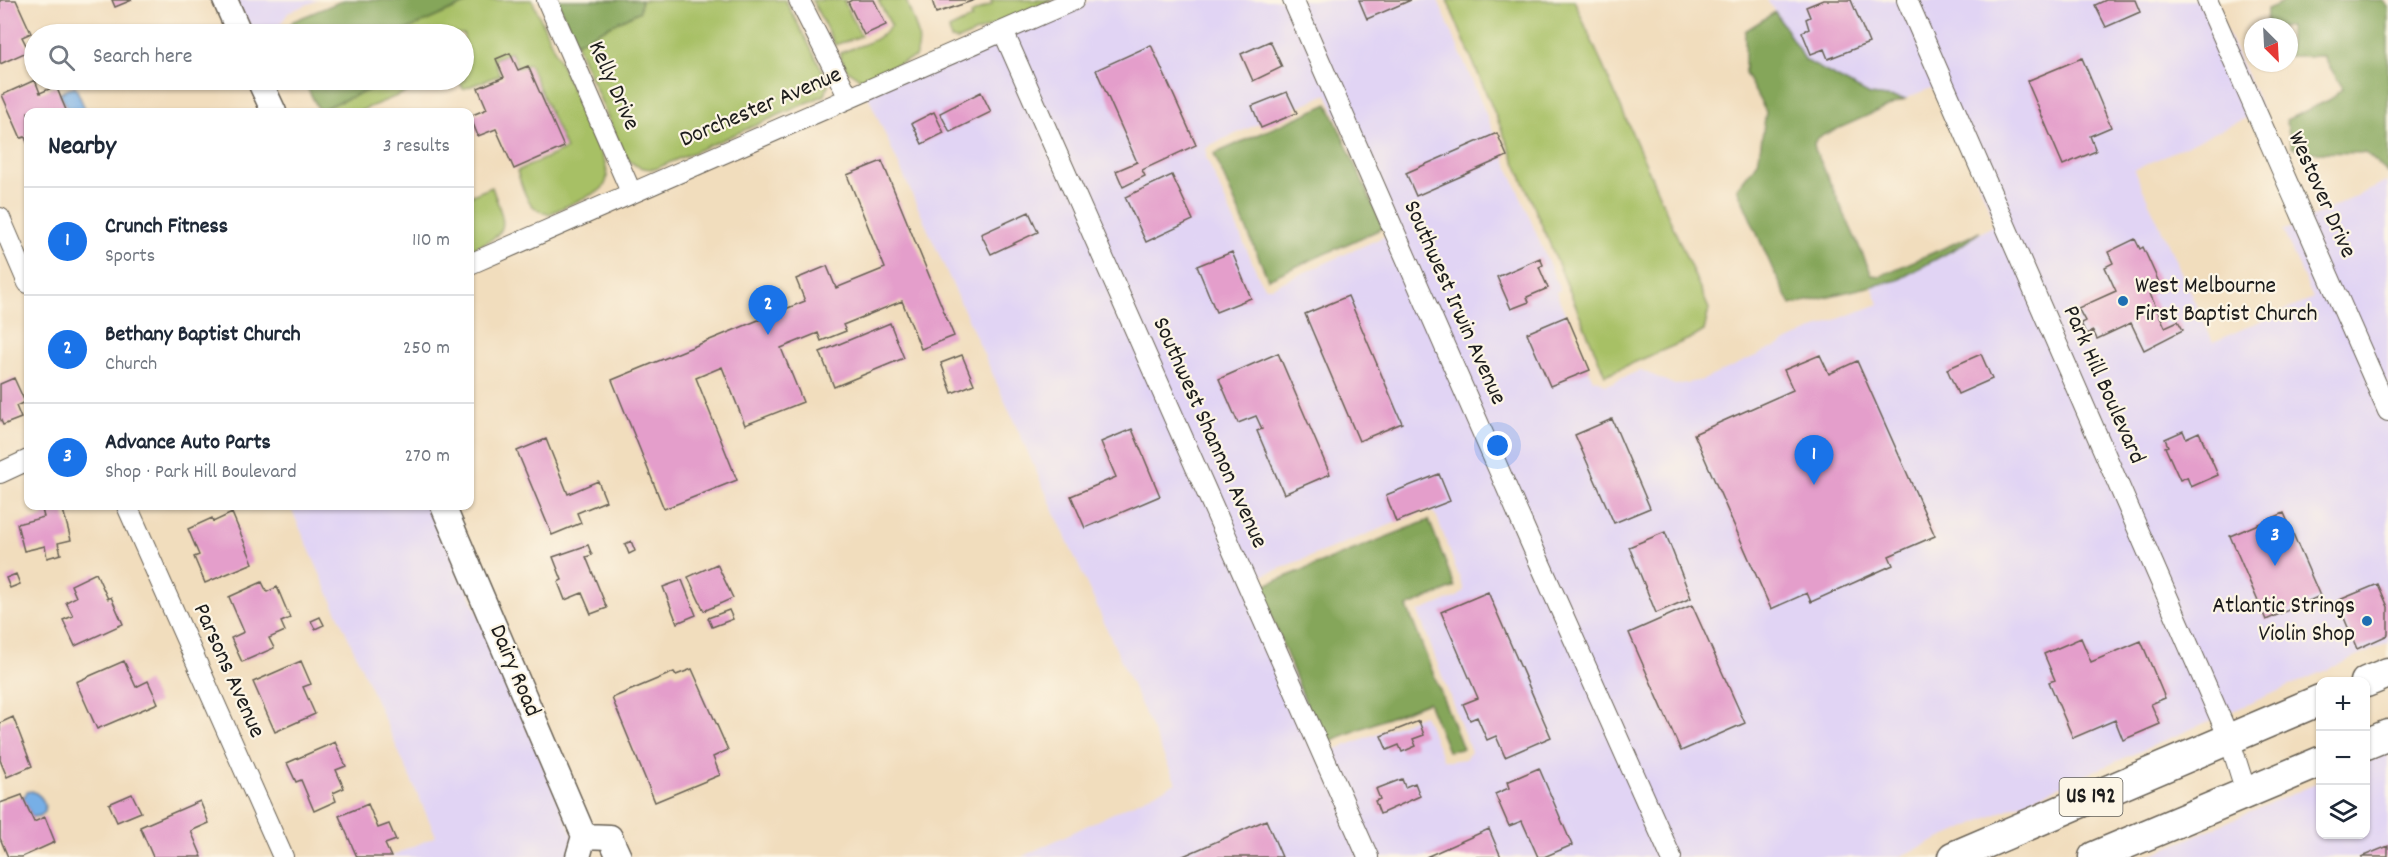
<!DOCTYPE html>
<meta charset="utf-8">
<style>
:root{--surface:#fff;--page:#f6f6f7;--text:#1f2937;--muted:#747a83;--line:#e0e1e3;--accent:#1a73e8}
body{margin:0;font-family:Dekko,sans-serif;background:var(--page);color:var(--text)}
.controls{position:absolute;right:18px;bottom:18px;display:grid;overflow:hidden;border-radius:12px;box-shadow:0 2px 4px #0004}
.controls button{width:54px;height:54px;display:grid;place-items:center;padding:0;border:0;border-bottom:2px solid var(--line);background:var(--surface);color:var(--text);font:30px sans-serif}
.compass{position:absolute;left:2244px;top:18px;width:54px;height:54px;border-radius:50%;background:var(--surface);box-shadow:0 2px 4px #0004;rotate:156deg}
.you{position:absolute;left:1498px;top:446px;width:21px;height:21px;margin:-15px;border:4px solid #fff;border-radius:50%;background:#1a73e8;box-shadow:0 0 0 9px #1a73e833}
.badge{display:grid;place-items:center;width:39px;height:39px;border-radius:50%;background:var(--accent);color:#fff;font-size:20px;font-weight:700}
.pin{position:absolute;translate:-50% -50px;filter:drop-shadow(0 2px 3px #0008)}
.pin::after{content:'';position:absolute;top:32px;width:21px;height:18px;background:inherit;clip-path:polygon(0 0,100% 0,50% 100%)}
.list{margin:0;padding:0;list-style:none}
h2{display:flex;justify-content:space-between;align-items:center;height:78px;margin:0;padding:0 24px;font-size:26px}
h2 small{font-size:20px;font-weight:400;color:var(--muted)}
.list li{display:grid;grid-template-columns:39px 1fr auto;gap:18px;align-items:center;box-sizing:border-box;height:108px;padding:0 24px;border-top:2px solid var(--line)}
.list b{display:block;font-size:22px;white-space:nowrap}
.list p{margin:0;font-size:20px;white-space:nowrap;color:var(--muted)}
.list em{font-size:20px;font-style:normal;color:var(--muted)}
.icon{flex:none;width:33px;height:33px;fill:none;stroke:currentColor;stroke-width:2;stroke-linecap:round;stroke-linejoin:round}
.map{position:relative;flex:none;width:2388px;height:857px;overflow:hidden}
.search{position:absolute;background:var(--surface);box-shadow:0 2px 4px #0004;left:24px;top:24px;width:450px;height:66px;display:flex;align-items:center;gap:15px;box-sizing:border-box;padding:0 21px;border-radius:33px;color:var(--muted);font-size:22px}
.panel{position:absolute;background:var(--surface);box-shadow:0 2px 4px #0004;left:24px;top:108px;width:450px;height:402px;border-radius:12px}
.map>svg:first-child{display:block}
</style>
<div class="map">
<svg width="2388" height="857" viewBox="0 0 2388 857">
<rect width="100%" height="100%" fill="#fcf5e5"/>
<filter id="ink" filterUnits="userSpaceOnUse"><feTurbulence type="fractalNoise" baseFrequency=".0167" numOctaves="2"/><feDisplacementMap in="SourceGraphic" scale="12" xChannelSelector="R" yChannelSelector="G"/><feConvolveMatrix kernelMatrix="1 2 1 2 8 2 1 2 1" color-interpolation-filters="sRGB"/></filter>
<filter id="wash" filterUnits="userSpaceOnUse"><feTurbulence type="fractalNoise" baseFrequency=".008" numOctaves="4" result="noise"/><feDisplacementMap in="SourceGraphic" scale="24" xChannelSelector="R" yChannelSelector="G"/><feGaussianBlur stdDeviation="1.35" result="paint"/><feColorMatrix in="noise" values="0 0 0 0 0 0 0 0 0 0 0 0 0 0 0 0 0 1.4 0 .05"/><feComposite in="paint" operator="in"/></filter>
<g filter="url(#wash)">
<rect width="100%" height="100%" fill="#f1ddbd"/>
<!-- built -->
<path fill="#e1d4f4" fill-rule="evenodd" d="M236,0H318L289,12L278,27L260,34H251Z
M1088,0H1438L1560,290L1556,292L1593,380L1597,379L1606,385L1641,370L1675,385L1703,380L1830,322L1879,304L1872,286L1898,280L1960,246L1992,226L1995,221L1939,91L1931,88L1905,99L1870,95L1806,61L1767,0H2212L2263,110L2134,170L2213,342L2313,298L2283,231L2386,182L2388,184V643L1898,857H1021L1176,783L867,94L1088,2ZM1327,94L1390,234L1272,287H1265L1261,282L1206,157V149L1210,145ZM1425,511L1433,512L1437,517L1464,590L1459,596L1418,612L1471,752L1465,759L1450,761L1443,759L1424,715L1326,753L1252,581L1256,578Z
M290,506H432L573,836L569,857H390L436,836Z
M2388,753V857H2146L2320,782V834H2366V763Z"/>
<!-- green -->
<path fill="#a7c065" stroke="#626e40" stroke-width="1.5" d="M474,0H532L605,163C608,174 609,184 599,191L549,214C527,211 523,189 517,171L566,149L529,64L518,68L511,52L494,59L500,75L463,89L459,80H464V34H397Z
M641,0H785L825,75L828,86L825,95L655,169C641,169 633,166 624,155L576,43L640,11Z
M812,0H846L844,1L861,36L835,45Z
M878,0H906C912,19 925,39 915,57L862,79C849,74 843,67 840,53C859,45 879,43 891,25Z
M991,0H1053L958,40L951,39L949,29L972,18L971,14L992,4Z
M1447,0H1574L1709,309L1704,331L1694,337L1605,375Z
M373,80H437L357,112H315L376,87Z
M492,187C506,228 513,231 470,250V196Z"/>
<!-- forest -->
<path fill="#85a65a" stroke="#50613b" stroke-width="1.5" d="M344,0H474L397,34H285L293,21Z
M557,0H641L640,11L576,43Z
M2288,0H2384L2388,8V173L2366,153L2309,152L2292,147L2286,120L2329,100L2343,88L2323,56H2289V27H2266L2267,9Z
M1775,12L1806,61L1870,95L1905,99L1819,137L1814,143L1815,149L1872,275L1880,276L1980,232L1960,246L1898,280L1791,305L1773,270L1737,188L1758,162L1766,112L1745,73V31Z
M303,80H373L376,87L319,110Z
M1328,104L1383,228L1268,279L1214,154Z
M1429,520L1455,587L1407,607L1463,749L1448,751L1428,702L1322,744L1260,587Z"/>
<!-- water -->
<path fill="#77afe6" stroke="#4a6681" stroke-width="1.5" d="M75,86L86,111L69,112L60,93Z
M32,791C41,795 46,802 45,812L40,816L32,817L23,798L27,792Z"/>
<g id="blocks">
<!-- building -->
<path fill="#e49ecb" d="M0,0H16L31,33L22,37L29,51L0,64Z
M112,0H132L115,7Z
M852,0H874L886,25L864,35L848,2Z
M932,0H975L936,13Z
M1359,0H1411L1367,19Z
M1823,0H1851L1869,43L1828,59L1824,49L1811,54L1802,32L1809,29L1806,19L1810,17L1806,7Z
M2106,0H2135L2140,12L2106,27L2095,5Z
M1270,41L1282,67L1253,81L1241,54Z
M1151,45L1196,145L1142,170L1145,176L1123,187L1116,171L1137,162L1096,70Z
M510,53L518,70L528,66L564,147L514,169L496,129L478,136L470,116L487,109L478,88L504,77L496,59Z
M2082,58L2111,127L2090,136L2096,151L2063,165L2027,81Z
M35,80L40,93L56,86L66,110L60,112H28V145L25,137L21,138L2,95Z
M981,92L991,112L950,132L940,113Z
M1287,92L1297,113L1261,128L1252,106Z
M934,112L944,133L922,144L912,123Z
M1497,133L1507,156L1416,196L1406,173Z
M882,161L954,336L921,349L902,301L843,325L846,331L821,341L818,333L781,348L803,402L745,425L722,367L696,378L737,480L664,509L612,380L805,301L796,279L827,266L836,288L885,268L847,175Z
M1172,175L1193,220L1146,242L1125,197Z
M1029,212L1038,232L991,254L981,234Z
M2135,239L2140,249L2143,247L2162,289L2150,294L2165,327L2178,321L2183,330L2144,350L2131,323L2097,339L2093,331L2086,334L2081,323L2085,321L2078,308L2116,291L2105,267L2113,263L2108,252Z
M1232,252L1251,298L1216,312L1197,266Z
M1540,258L1543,265L1539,267L1548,288L1527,297L1529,302L1511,309L1497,277Z
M1348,296L1402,423L1359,441L1305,314Z
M1567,316L1590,370L1550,386L1527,333Z
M890,323L904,358L834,387L820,352Z
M1278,353L1330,474L1284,494L1257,431L1262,429L1256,416L1238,423L1219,379Z
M1981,354L1992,379L1958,394L1947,369Z
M962,355L974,384L952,393L941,363Z
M1820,355L1829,374L1857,361L1935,536L1889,556L1893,565L1811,602L1807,593L1771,609L1694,434L1793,390L1784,370Z
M14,378L25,402L16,406L21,418L3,425L0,418V384Z
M1612,419L1650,508L1614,523L1575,435Z
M1132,429L1160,496L1085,528L1071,496L1116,477L1101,442Z
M2183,431L2186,438L2199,432L2218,475L2191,487L2187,477L2180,480L2165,447L2168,446L2165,439Z
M546,439L568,494L598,481L606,501L577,513L581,523L552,535L517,451Z
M1439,474L1450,501L1396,522L1386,495Z
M41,506H62L71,540L58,543L61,554L47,558L45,546L24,551L17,524L44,517Z
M232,513L253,563L205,583L194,557L199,555L188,529L212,518L213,522Z
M2284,513L2320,596L2266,620L2230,536Z
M1665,532L1691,598L1656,613L1629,547Z
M631,541L635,551L629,554L625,544Z
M588,545L592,555L586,557L607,608L591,614L582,593L565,600L558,582L562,580L553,557Z
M717,564L733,598L704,611L688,577Z
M96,573L108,599L111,597L123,624L75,646L63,620L73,616L66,602L76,597L71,585Z
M16,574L20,584L10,588L6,578Z
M682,580L696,615L677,623L663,587Z
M262,582L267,592L277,587L290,618L281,622L285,631L269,638L274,648L242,662L231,638L244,632L229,597Z
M2378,584L2388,607V635L2357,649L2337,601Z
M1488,592L1551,737L1505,757L1496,736L1487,740L1477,717L1470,720L1463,704L1478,698L1441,612Z
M1692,605L1745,723L1681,751L1629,633Z
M729,610L733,619L712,627L708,618Z
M320,617L324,625L315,629L311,621Z
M2081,638L2091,662L2141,641L2165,698L2151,704L2160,724L2123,740L2115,720L2073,738L2049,682L2055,680L2044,654Z
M124,661L136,687L148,681L158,703L97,729L76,682Z
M301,661L311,684L303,687L315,714L275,732L253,682Z
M692,669L728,750L713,757L720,775L655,802L612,698L674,672L676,675Z
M13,717L32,766L7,777L0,760V723Z
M1419,721L1424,735L1413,739L1416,746L1402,752L1399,745L1387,750L1381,736Z
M335,742L346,766L336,770L344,788L333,793L336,801L314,811L301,780L296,782L287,763Z
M1539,768L1572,845L1544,857H1538L1522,821L1509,826L1495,794L1509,788L1507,782Z
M1402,779L1405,787L1415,783L1420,796L1380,814L1375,801L1380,799L1376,789Z
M132,794L141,812L117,822L109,804Z
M22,795L34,822L45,817L55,842L22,857H8L0,838V803Z
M200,801L209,823L191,831L202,857H153L140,827Z
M368,804L378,828L389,824L396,840L385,844L391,857H357L339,816Z
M1266,820L1282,857H1181Z
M1489,829L1501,857H1426Z
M2388,846V857H2361Z"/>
</g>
</g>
<g filter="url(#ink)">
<use href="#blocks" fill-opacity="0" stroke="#676054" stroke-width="1.5"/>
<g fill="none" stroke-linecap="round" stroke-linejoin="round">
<defs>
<path id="minor" d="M547,0L631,192
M799,0L849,98
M1293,0L1530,541L1671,857
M1907,0L2229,738L2246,792
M2207,0L2388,411
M1003,31L1368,857
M0,218L28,283
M470,264L1074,0
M0,473L28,460
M127,506L283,857"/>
<path id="tertiary" d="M225,0L240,34
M259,80L274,112
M443,506L584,836L578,857
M584,836L610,837L619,857"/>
<path id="primary" d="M2366,682L2388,673
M2366,744L2388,735
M1953,857L2320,700
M2094,857L2320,762"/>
</defs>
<!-- minor casing -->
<use href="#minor" stroke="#676054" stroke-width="22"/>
<!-- tertiary casing -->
<use href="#tertiary" stroke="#676054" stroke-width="27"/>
<!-- primary casing -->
<use href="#primary" stroke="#676054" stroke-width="33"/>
<!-- minor -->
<use href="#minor" stroke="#fff" stroke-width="20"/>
<!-- tertiary -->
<use href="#tertiary" stroke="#fff" stroke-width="24"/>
<!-- primary -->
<use href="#primary" stroke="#fff" stroke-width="30"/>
</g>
</g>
<!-- markers -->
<g fill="#1f6fb2" stroke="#fcf5e5" stroke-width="2">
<circle cx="2123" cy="301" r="6"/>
<circle cx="2367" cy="621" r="6"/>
</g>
<g text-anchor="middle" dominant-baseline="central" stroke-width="4.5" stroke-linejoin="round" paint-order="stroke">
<!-- shield labels -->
<rect fill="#fcf5e5" stroke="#5f5d58" stroke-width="1.5" x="2059.5" y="778" width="63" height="38" rx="4.5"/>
<g font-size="22" font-weight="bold" fill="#1c1c1c">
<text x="2091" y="797">US 192</text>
</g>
<!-- street labels -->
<g font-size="24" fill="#1c1c1c" stroke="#fcf5e5">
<text transform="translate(613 86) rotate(66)">Kelly Drive</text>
<text transform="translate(761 108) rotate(-23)">Dorchester Avenue</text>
<text transform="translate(2321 195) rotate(66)">Westover Drive</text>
<text transform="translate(1454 303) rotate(66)">Southwest Irwin Avenue</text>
<text transform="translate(2103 385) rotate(66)">Park Hill Boulevard</text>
<text transform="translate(1209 433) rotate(66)">Southwest Shannon Avenue</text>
<text transform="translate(228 671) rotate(66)">Parsons Avenue</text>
<text transform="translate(514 671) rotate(67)">Dairy Road</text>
</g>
<!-- poi labels -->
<g font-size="24" fill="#1c1c1c" stroke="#fcf5e5" text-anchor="start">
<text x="2135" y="287">West Melbourne<tspan x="2135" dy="28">First Baptist Church</tspan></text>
<text x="2355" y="607" text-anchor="end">Atlantic Strings<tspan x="2355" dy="28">Violin Shop</tspan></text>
</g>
</g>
</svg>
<div class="controls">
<button>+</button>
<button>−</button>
<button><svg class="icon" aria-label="layers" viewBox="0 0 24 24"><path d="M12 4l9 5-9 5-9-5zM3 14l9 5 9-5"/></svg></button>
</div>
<svg class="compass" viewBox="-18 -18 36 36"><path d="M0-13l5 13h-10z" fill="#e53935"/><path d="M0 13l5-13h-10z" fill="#747a83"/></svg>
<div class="you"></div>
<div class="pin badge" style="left:1814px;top:485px">1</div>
<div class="pin badge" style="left:768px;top:335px">2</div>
<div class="pin badge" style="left:2275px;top:566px">3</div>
<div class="search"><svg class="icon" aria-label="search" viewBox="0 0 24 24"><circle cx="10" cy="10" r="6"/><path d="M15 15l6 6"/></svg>Search here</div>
<section class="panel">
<h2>Nearby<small>3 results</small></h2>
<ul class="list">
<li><span class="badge">1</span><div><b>Crunch Fitness</b><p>Sports</p></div><em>110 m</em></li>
<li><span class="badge">2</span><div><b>Bethany Baptist Church</b><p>Church</p></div><em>250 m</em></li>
<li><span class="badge">3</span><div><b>Advance Auto Parts</b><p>Shop · Park Hill Boulevard</p></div><em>270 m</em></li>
</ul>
</section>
</div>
